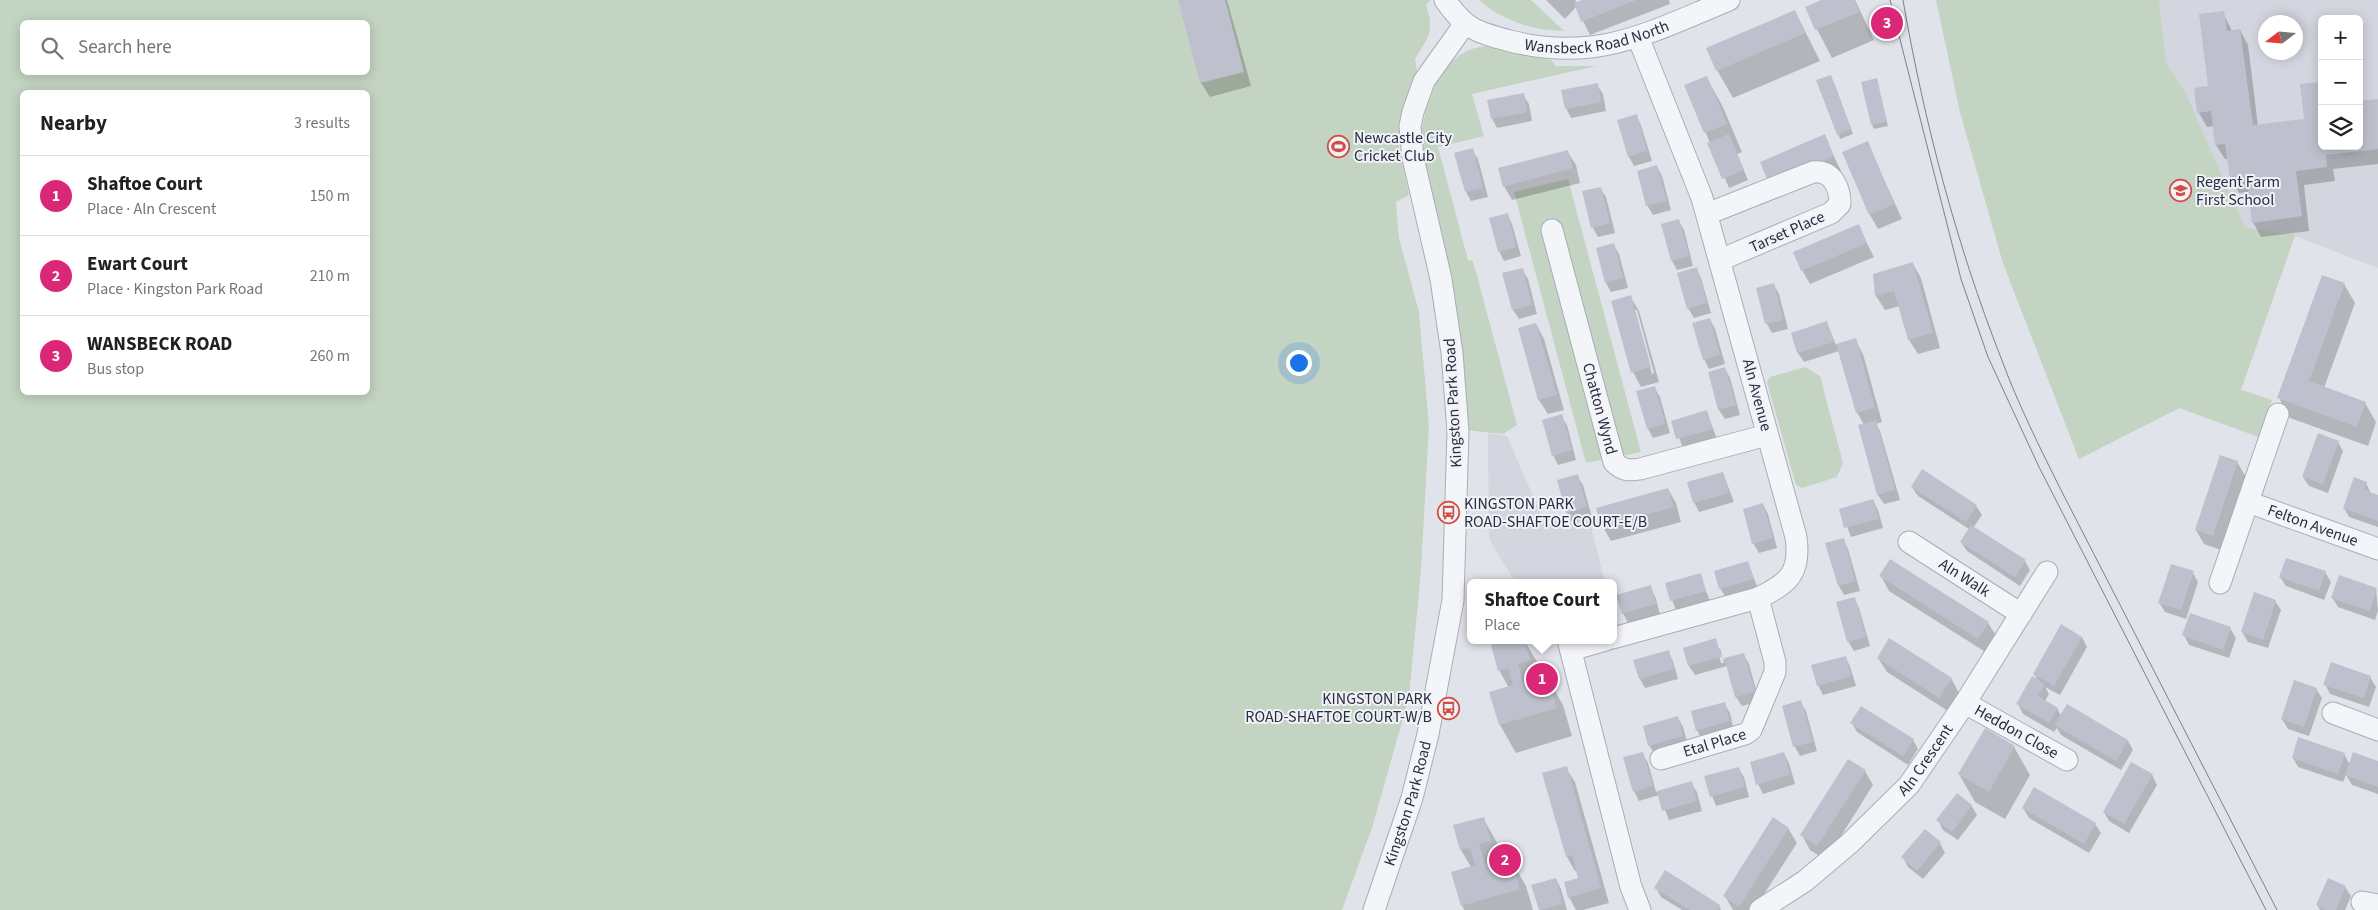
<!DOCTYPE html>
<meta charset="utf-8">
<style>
:root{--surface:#fff;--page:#f6f6f6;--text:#202124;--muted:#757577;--line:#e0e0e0;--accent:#db2777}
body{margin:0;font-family:"Source Sans 3",sans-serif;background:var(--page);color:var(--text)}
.controls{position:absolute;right:15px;top:15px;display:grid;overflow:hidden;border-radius:8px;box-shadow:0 2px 12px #0003}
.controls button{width:45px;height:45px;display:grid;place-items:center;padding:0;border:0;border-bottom:1px solid var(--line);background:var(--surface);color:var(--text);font:25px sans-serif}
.compass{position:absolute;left:2258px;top:15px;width:45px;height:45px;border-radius:50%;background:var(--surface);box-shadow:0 2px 12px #0003;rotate:254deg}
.you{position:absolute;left:1298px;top:362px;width:18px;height:18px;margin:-12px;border:4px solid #fff;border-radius:50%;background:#1a73e8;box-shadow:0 0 0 8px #1a73e833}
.badge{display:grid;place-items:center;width:32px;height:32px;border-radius:50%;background:var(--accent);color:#fff;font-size:16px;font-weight:700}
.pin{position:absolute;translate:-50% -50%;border:2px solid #fff;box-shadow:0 1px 5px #0006}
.popup{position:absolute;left:1467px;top:579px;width:150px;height:65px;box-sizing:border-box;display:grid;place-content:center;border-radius:8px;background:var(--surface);filter:drop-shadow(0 1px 4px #0005);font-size:16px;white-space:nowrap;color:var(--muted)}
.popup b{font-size:19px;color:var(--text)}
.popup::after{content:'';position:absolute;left:50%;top:100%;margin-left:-10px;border:10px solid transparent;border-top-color:var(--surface)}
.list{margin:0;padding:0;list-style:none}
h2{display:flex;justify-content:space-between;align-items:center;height:65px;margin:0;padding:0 20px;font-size:21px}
h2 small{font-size:16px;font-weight:400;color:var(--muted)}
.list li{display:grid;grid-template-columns:32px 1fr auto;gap:15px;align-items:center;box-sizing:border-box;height:80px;padding:0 20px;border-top:1px solid var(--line)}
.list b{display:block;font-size:19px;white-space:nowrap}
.list p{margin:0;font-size:16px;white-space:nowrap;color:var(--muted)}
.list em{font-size:16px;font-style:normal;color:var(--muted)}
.icon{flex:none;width:28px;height:28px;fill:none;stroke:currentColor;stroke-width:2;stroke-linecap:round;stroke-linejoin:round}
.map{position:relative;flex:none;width:2378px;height:910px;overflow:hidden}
.search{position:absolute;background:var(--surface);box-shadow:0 2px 12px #0003;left:20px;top:20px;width:350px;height:55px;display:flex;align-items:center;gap:12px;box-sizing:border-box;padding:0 18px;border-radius:8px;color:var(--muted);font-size:19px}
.panel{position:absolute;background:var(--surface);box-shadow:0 2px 12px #0003;left:20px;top:90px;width:350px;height:305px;border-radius:8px}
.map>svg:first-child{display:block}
</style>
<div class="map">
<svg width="2378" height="910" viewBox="0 0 2378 910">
<rect width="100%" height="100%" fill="#e1e3ea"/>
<!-- built -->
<path fill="#d3d5df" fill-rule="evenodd" d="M1936,0H2378V268L2295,236L2241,390L2272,400L2259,437L2179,408L2079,459L2003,263L1960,112ZM2322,19H2359V146H2322ZM2266,22H2296V52H2266Z
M1488,433L1507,436L1545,524L1588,514L1605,583H1522L1512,577L1489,539Z"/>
<!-- green -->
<path fill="#c3d4c2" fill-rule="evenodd" d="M0,0H1431L1426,5C1435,30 1428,38 1415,59L1417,71L1403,107L1399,128V147L1409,195L1396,202L1399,238L1419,312L1429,426L1421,570L1409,697L1372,828L1342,910H0ZM22,22H368V72H22ZM22,92H368V392H22Z
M1479,0H1531L1564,31C1534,31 1502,21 1479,0Z
M1936,0H2159L2166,63L2185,92L2245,228L2295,235L2241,390L2272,400L2259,437L2179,408L2079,459L2003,263L1960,112Z
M1485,46L1551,60L1556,66H1596L1472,94L1484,136L1438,147L1468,260L1473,261L1517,425L1503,434L1465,430L1421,135C1427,98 1442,51 1485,46Z
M1568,179L1641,452L1586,463L1514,192Z
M1805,367L1820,376L1843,463L1837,477L1802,488L1796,485L1767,382L1770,377Z"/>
<!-- shadow -->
<path fill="#0003" fill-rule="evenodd" d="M1227,0L1251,86L1210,97L1201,83L1180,1Z
M1546,0H1575L1577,3L1586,0H1669L1670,4L1590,35L1576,7L1565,19Z
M1825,0H1855L1874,40L1832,58L1806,8Z
M1795,11L1820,61L1733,98L1717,70Z
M2223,13L2232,31L2240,30L2248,45L2258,126L2305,120L2320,83L2322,146H2359L2378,100V164L2333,169L2335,181L2304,185L2309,231L2261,237L2253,222L2249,192L2239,193L2231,179L2228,159H2225L2216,145L2214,126L2207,127L2199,113L2209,87Z
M1706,77L1722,105L1742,152L1737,154L1748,180L1729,188L1686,86Z
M1833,80L1853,134L1840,139L1838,134Z
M1876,80L1888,126L1874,129L1872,125Z
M1597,85L1603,94L1606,111L1571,118L1566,108Z
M1523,95L1529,104L1532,121L1497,128L1492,118Z
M1636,115L1641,125L1652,161L1634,166L1629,157Z
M1824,136L1841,171L1778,198L1770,184Z
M1867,142L1902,219L1878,229L1870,215Z
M1472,150L1478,159L1488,197L1471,201L1466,192L1456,154Z
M1567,151L1576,165L1580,183L1512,200L1504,186Z
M1657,167L1662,176L1671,210L1653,215L1647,205Z
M1600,188L1606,197L1615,233L1598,237L1593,228L1583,192Z
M1507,214L1512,224L1521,256L1504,261L1499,251Z
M1678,220L1684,230L1693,266L1677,270L1672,261L1663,225Z
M1858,226L1874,257L1810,284L1802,270Z
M1614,245L1619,254L1628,288L1611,292L1606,283Z
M1913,264L1921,278L1940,348L1918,354L1909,340L1900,306L1885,310L1876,296L1874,275Z
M1522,269L1528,279L1537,314L1519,319L1513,310Z
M1696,269L1701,278L1711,313L1694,318L1688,308Z
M2344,284L2355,303L2324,388L2365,403L2376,422L2368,446L2290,418L2279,398Z
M1774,285L1779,294L1788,329L1772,333L1767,324L1758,289Z
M1630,296L1639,311L1659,382L1641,387L1633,372ZM1634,310H1637L1654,373L1652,374Z
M1710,319L1715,329L1725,364L1709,369L1704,359Z
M1827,323L1836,345L1855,340L1863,354L1882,422L1876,424L1880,431L1900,500L1884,504L1878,495L1864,425L1857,412L1839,351L1804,362L1798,353L1792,334Z
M1536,324L1544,339L1564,410L1548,414L1539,400L1520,329Z
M1725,369L1730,378L1740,415L1725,419L1719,410Z
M1654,387L1660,397L1670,433L1653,438L1648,429Z
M1707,412L1717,439L1683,448L1673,421Z
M1561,416L1567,425L1576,460L1558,465L1553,455Z
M2338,442L2343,451L2328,493L2309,486L2303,477Z
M2237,462L2246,477L2221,550L2204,544L2196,530Z
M1723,473L1734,502L1699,512L1694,502Z
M1577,476L1583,485L1592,517L1572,522L1567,513Z
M2366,483L2371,494L2378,496V527L2349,517L2344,508Z
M1912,487L1976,506L1982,515L1973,528L2025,561L2030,570L2020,586L1967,551L1961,542L1969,529L1918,496Z
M1668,489L1676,503L1681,522L1611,541L1603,527Z
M1873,500L1878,510L1883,528L1851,537L1840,509Z
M1763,505L1768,514L1777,548L1759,553L1753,543Z
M1843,539L1848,549L1860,591L1844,595L1839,586Z
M1748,562L1758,589L1726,598L1720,588Z
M2325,572L2331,582L2324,600L2286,586L2280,577Z
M2193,573L2198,582L2186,619L2165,612L2159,602Z
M1700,575L1710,601L1676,610L1666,584Z
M1881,576L1988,623L1997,637L1987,653L1889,591Z
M1650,587L1655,596L1660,614L1628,623L1623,613Z
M2376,589L2378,610L2375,620L2338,607L2332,597Z
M1854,599L1859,608L1870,646L1854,651L1848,641Z
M2275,601L2281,610L2268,648L2248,642L2242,632Z
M2230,628L2236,638L2229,658L2189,645L2184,635Z
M2082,637L2087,647L2060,695L2045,687L2049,694L2045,701L2057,708L2061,716L2067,705L2128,741L2133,750L2121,770L2061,735L2057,728L2054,732L2023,714L2018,704L2038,681L2034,674Z
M1513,640H1524L1539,665L1542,678L1547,677L1563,705L1572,736L1516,753L1500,725L1490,693L1509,688L1499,670Z
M1715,640L1723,660L1743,654L1749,664L1759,701L1742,706L1736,697L1727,666L1695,675L1689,666ZM1717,648H1720L1724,663H1721Z
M1668,652L1673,661L1678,679L1645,688L1640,679Z
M1845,657L1850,666L1856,686L1823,695L1818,685Z
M1878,658L1951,678L1959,693L1948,711L1887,672Z
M2370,677L2376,687L2369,707L2330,694L2325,684Z
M2316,689L2322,698L2309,736L2288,729L2282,719Z
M1800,702L1806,711L1817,751L1800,756L1795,747L1783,706Z
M1724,703L1730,713L1734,731L1702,740L1697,730Z
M1678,718L1683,727L1688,745L1655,755L1649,745Z
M1852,723L1913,740L1918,749L1908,765L1857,732Z
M1985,730L2014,747L2030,775L2005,819L1975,802L1959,774Z
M1642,753L1648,763L1656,792L1691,783L1697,792L1702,811L1669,820L1659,795L1639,801L1634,791Z
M1784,754L1789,763L1795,784L1763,794L1758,784Z
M2344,754L2350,765L2378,762V794L2352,785L2346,775L2343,782L2298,767L2293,758Z
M1566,768L1575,782L1609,903L1583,910H1576L1569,897L1580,879L1577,870L1575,871L1567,857Z
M1738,768L1744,777L1749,797L1716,806L1705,777Z
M1865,771L1873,785L1826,860L1810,850L1802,835Z
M2152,775L2157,785L2129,833L2109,821L2104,812Z
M1971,805L1977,815L1958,840L1943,830L1938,820Z
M2023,808L2095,824L2101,833L2089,853L2029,818Z
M1483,818L1499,846L1503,860L1510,858L1526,886L1533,910H1464L1462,905L1471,867L1461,850L1454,826Z
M1788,828L1797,843L1754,910H1733L1725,896Z
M1940,843L1945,853L1923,879L1908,867L1903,857Z
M1556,879L1561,889L1567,910H1540L1533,886Z
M2345,887L2351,896L2345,910H2320L2317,905Z
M1656,888L1719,906L1721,910H1682L1661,897Z"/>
<!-- building -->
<path fill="#bec1cd" d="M1178,0H1225L1244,72L1200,83Z
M1582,0H1636L1581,22L1574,3Z
M1821,0H1854L1859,12L1815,30L1805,7Z
M1795,10L1805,33L1716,71L1706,48Z
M2224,11L2227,31L2240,29L2253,125L2304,119L2300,84L2321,82L2322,146H2359V101L2378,99V149L2326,155L2327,167L2296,171L2302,216L2252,223L2246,177L2230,179L2225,144L2215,145L2211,111L2197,113L2194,88L2208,86L2199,14Z
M1831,75L1851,129L1837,135L1816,80Z
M1707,76L1727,124L1704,133L1684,85Z
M1877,78L1887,122L1871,125L1861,82Z
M1598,83L1601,102L1565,109L1561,90Z
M1524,93L1527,112L1491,119L1487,100Z
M1637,114L1647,151L1628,157L1617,120Z
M1729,134L1744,170L1722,179L1707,143Z
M1825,134L1834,156L1769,184L1760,162Z
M1868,141L1894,204L1869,215L1842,152Z
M1473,148L1483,188L1465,192L1454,153Z
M1568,150L1573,168L1503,187L1498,168Z
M1657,165L1667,201L1646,206L1637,171Z
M1601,187L1610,223L1591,228L1582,191Z
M1508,213L1516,247L1498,252L1489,218Z
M1679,219L1689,256L1671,261L1661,224Z
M1859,224L1867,243L1801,271L1793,252Z
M1614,243L1623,278L1605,283L1596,248Z
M1913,262L1933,333L1908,340L1894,291L1875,296L1873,274Z
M1697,267L1707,303L1687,309L1677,273Z
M1523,268L1532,305L1512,310L1502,273Z
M2322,275L2345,283L2309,381L2366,402L2357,427L2277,398Z
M1774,283L1783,320L1765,324L1756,288Z
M1631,295L1651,367L1631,373L1611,301Z
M1710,318L1720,355L1703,360L1692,323Z
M1827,321L1834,342L1797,353L1791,333Z
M1536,323L1557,395L1538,400L1518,328Z
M1856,338L1875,408L1856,413L1836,344Z
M1725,367L1736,405L1718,410L1708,372Z
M1655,386L1665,424L1647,429L1636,391Z
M1707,410L1713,429L1676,439L1671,421Z
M1562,414L1572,450L1552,456L1542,420Z
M1876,420L1895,490L1877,495L1858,425Z
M2318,433L2339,441L2323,484L2302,477Z
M2220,455L2238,461L2213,536L2195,530Z
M1922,469L1977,505L1966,522L1911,487Z
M1723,472L1729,493L1693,503L1687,482Z
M1578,474L1587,507L1566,513L1557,480Z
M2354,477L2367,482L2364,490L2378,495V521L2343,508Z
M1668,488L1674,507L1602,527L1596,508Z
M1873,499L1879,519L1844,528L1839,509Z
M1763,503L1773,538L1752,544L1743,509Z
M1971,525L2026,560L2015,577L1960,542Z
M1844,538L1855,581L1838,586L1825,543Z
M2286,558L2326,571L2319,591L2279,577Z
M1890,559L1989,622L1978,639L1879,576Z
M1748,561L1754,579L1719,589L1714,571Z
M2171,564L2194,571L2181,610L2158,603Z
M1701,573L1706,591L1670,601L1665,583Z
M2339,575L2377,588L2370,611L2331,598Z
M1651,585L1656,604L1622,614L1616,595Z
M2254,592L2276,600L2263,640L2241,632Z
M1855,597L1866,637L1847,642L1836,602Z
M2190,613L2231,627L2223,650L2182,635Z
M2061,624L2082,637L2054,686L2033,674Z
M1716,638L1721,657L1688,666L1683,648Z
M1889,638L1952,678L1939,698L1877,658Z
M1508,640H1524L1530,660L1518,664L1523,683L1547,676L1557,708L1499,725L1489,692L1513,685L1508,668L1498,671L1491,645Z
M1669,650L1674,669L1639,679L1633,660Z
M1744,653L1755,692L1735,697L1724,658Z
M1846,656L1851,676L1817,686L1811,665Z
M2331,662L2371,676L2364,698L2323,685Z
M2032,676L2045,684L2038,696L2058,708L2049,723L2016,704Z
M2294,680L2317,688L2304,727L2281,719Z
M1801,700L1813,742L1793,747L1782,706Z
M1725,702L1730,721L1696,731L1691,711Z
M2067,704L2128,740L2116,761L2054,725Z
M1861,706L1914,739L1903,756L1850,723Z
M1678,716L1683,736L1648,746L1643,726Z
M1985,728L2015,746L1989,792L1958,774Z
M2298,737L2345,753L2338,774L2292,758Z
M1643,752L1653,786L1633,792L1623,757Z
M1784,752L1790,775L1756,785L1750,762Z
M2353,752L2378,761V787L2345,775Z
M1848,759L1866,770L1817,846L1800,835Z
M2131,762L2153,774L2124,824L2103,812Z
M1567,766L1601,888L1568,898L1564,882L1578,878L1572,855L1566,857L1542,773Z
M1739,767L1745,787L1710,797L1704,776Z
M1692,781L1697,801L1662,811L1657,791Z
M2034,787L2096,823L2084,844L2022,808Z
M1957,793L1972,805L1952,832L1936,820Z
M1484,817L1491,841L1479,844L1485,864L1511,857L1520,889L1461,906L1451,872L1475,865L1470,848L1460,850L1453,825Z
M1773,817L1789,828L1739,907L1723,896Z
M1925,829L1941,842L1917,871L1901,857Z
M1665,870L1720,905L1717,910H1690L1654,888Z
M1556,878L1563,904L1539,910L1531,885Z
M2328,878L2346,886L2336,910H2326L2316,905Z"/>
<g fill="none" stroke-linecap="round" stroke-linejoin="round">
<defs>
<g id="minor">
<path id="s1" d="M1445,0C1465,29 1476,32 1510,41C1598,63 1650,32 1729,0"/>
<path d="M1707,214L1813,172C1832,170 1840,187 1840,204L1831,213L1720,260"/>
<path id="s2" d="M1552,230L1614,462C1622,470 1628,471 1640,469L1767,435"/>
<path id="s3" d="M2248,502L2378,549"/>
<path id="s4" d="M1909,542L2021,614"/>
<path d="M2220,583L2278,414"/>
<path d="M1613,638L1758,598C1789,583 1801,573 1796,537L1702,198L1638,37"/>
<path d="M1568,640L1631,887L1640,910"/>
<path d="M1571,650L1606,640"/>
<path id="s5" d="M1965,703L2067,760"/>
<path d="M2333,713L2378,730"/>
<path id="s6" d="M1661,759L1745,734L1751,730L1775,672V662L1758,598"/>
<path d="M2362,902L2378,905"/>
<path id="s7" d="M1374,910L1412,798L1428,734L1453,600L1458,431L1452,353L1441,279L1413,158L1410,126L1413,112L1424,81L1464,25"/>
<path id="s8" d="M1760,910L1805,881L1850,843L1909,785L1965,703L2047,572"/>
</g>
</defs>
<!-- minor casing -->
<use href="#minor" stroke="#aaacb8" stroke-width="23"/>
<!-- minor -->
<use href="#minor" stroke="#f4f5f8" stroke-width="21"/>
<!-- tram -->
<path stroke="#7a7f94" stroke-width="1" d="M1890,0L1961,279L1988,357L2039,467L2266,910
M1903,0C1924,121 1956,243 2001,358C2018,404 2040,448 2062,492L2277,910"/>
</g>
<!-- icons -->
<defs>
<symbol id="stadium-ring" viewBox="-11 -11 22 22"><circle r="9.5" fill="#f1f2f7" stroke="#d14e45" stroke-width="1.5"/><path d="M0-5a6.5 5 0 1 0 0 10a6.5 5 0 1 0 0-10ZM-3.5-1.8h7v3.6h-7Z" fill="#d14e45"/></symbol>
<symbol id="school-ring" viewBox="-11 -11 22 22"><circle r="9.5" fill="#f1f2f7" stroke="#d14e45" stroke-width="1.5"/><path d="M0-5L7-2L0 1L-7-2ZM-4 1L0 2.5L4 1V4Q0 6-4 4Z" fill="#d14e45"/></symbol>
<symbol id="bus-ring" viewBox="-11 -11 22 22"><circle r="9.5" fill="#f1f2f7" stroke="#d14e45" stroke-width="1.5"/><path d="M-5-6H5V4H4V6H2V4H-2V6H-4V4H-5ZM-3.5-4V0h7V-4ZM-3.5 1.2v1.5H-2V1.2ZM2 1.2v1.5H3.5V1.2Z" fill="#d14e45"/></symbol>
</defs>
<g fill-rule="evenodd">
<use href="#stadium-ring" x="1326" y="134" width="25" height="25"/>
<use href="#school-ring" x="2168" y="178" width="25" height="25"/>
<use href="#bus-ring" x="1436" y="500" width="25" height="25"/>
<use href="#bus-ring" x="1436" y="696" width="25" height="25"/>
</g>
<g text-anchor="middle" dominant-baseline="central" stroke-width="4" stroke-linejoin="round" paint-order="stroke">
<!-- street labels -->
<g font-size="16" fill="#292d42" stroke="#f1f2f7">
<text stroke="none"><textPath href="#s1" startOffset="168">Wansbeck Road North</textPath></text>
<text transform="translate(1787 232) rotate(-24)">Tarset Place</text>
<text transform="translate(1757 395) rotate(75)">Aln Avenue</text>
<text transform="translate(1453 403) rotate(-93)">Kingston Park Road</text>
<text stroke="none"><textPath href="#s2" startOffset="185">Chatton Wynd</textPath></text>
<text stroke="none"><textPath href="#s3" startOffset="69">Felton Avenue</textPath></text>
<text stroke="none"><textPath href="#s4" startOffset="66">Aln Walk</textPath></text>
<text stroke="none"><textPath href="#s5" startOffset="59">Heddon Close</textPath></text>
<text stroke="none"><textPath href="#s6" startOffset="56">Etal Place</textPath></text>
<text stroke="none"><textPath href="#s8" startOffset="225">Aln Crescent</textPath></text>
<text stroke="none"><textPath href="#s7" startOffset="112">Kingston Park Road</textPath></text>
</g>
<!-- poi labels -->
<g font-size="16" fill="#292d42" stroke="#f1f2f7" text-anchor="start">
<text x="1354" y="138">Newcastle City<tspan x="1354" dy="18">Cricket Club</tspan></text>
<text x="2196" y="182">Regent Farm<tspan x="2196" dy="18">First School</tspan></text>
<text x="1464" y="504">KINGSTON PARK<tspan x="1464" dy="18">ROAD-SHAFTOE COURT-E/B</tspan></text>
<text x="1432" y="699" text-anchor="end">KINGSTON PARK<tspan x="1432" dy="18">ROAD-SHAFTOE COURT-W/B</tspan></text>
</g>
</g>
</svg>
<div class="controls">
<button>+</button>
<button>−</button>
<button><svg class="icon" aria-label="layers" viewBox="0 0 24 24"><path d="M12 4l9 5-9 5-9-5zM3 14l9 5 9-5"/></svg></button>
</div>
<svg class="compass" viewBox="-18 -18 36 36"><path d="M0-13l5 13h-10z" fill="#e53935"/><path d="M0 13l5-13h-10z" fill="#757577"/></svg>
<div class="you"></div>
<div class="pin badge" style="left:1542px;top:679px">1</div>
<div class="popup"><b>Shaftoe Court</b>Place</div>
<div class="pin badge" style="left:1505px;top:860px">2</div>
<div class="pin badge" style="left:1887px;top:23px">3</div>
<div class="search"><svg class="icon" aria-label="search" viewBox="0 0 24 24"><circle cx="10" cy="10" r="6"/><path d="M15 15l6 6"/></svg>Search here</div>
<section class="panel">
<h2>Nearby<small>3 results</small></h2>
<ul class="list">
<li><span class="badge">1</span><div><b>Shaftoe Court</b><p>Place · Aln Crescent</p></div><em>150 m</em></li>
<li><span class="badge">2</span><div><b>Ewart Court</b><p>Place · Kingston Park Road</p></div><em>210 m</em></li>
<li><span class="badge">3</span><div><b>WANSBECK ROAD</b><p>Bus stop</p></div><em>260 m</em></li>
</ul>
</section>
</div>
